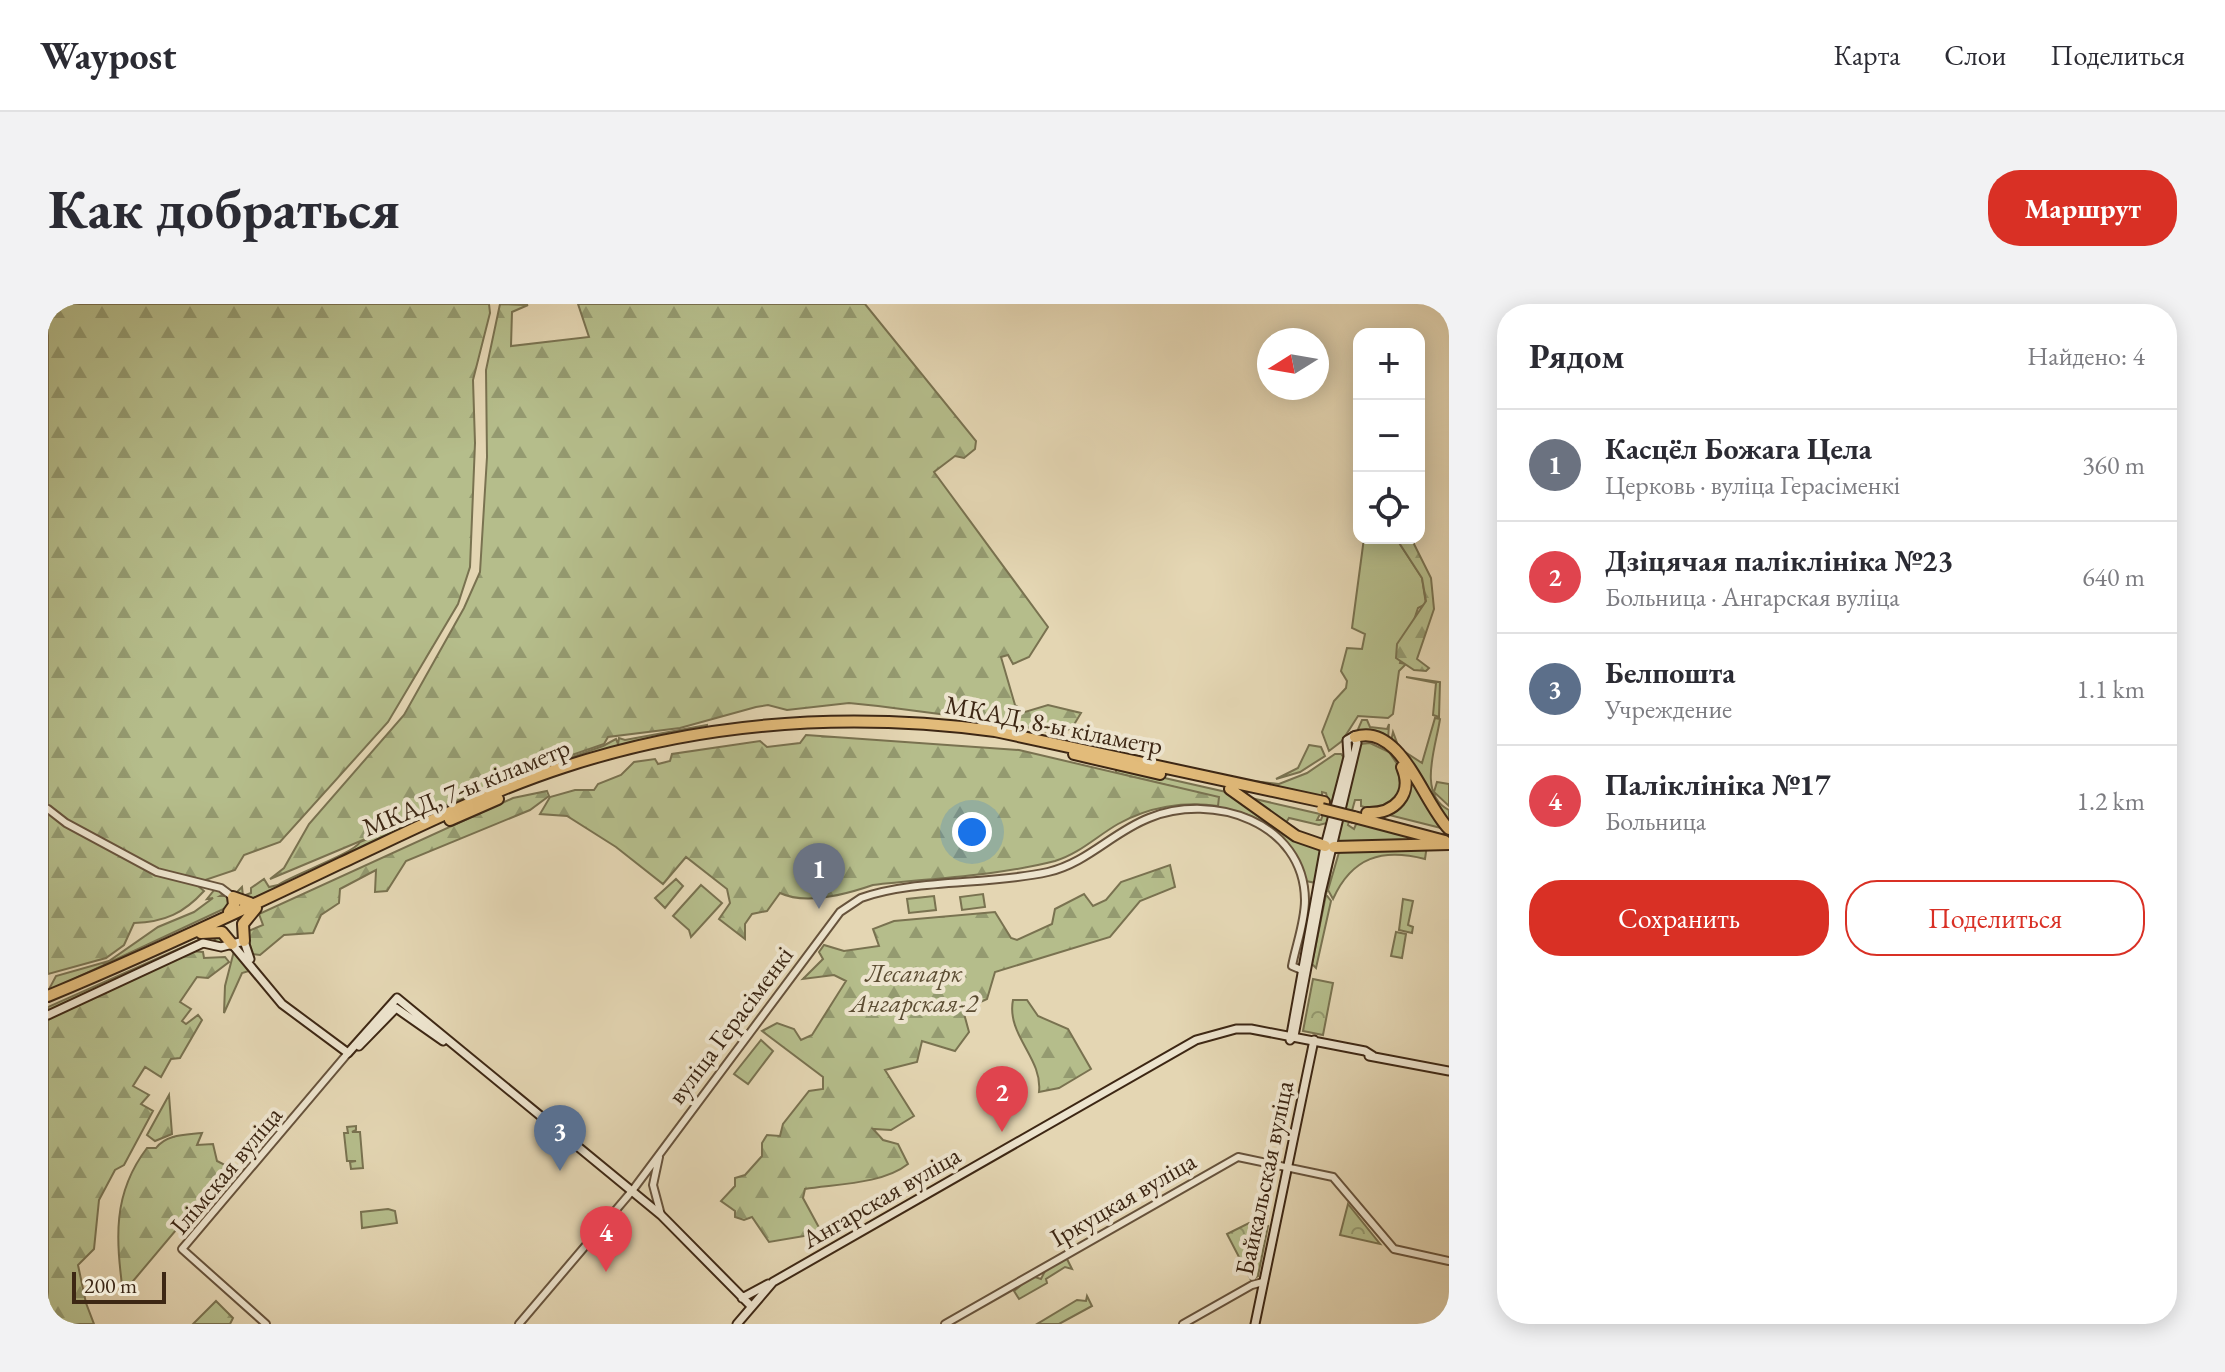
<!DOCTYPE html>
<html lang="ru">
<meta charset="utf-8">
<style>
:root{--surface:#fff;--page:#f2f2f3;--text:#2b2b33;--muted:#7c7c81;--line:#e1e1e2;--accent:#d93025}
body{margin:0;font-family:"EB Garamond",serif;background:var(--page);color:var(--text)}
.controls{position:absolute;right:24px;top:24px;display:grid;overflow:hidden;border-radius:16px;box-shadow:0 4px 20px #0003}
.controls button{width:72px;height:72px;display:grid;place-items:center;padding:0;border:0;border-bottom:2px solid var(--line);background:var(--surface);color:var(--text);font:40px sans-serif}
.compass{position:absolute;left:1209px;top:24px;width:72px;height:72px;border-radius:50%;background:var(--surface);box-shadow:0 4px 20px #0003;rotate:259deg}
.scale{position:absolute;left:24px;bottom:20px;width:94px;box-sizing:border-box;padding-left:8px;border:4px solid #3d2714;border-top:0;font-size:22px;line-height:28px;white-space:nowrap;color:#3d2714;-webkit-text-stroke:6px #ede4ce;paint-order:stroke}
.you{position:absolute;left:924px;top:528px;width:28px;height:28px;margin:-20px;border:6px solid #fff;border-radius:50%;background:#1a73e8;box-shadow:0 0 0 12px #1a73e833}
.badge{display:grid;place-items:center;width:52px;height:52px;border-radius:50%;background:var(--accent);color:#fff;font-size:26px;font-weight:700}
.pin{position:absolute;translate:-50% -66px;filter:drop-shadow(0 2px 4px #0008)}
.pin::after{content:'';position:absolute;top:42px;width:28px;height:24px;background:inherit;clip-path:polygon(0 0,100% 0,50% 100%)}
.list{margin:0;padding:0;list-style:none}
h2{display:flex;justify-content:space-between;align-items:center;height:104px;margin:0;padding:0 32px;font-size:34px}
h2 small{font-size:26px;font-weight:400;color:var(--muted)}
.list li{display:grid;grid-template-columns:52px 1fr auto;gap:24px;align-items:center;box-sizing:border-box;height:112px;padding:0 32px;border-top:2px solid var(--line)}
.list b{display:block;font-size:30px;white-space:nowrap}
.list p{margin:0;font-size:26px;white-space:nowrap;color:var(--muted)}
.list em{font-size:26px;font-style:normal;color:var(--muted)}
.actions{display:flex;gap:16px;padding:24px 32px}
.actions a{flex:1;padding:18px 0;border:2px solid var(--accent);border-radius:32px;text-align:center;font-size:28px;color:var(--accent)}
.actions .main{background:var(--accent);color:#fff}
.icon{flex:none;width:44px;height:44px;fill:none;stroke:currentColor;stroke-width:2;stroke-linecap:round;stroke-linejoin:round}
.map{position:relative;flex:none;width:1401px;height:1020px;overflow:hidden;border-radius:32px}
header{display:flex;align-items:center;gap:48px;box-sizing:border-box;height:112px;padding:0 40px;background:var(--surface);border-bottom:2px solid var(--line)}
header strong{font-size:38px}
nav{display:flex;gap:44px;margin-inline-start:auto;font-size:28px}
.intro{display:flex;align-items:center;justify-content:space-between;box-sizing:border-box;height:192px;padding:0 48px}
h1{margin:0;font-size:56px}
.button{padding:20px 36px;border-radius:32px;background:var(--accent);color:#fff;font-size:28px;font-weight:700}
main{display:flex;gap:48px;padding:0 48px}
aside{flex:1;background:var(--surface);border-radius:32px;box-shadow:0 4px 20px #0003}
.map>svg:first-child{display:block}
</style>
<header>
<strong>Waypost</strong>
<nav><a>Карта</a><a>Слои</a><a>Поделиться</a></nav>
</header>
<div class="intro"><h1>Как добраться</h1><a class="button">Маршрут</a></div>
<main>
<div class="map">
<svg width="1401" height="1020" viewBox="0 0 1401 1020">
<defs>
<pattern id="forest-firs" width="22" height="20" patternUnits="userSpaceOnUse" patternTransform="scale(2)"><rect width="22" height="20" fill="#b5bd8b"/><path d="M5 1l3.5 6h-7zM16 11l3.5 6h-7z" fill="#949a70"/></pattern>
<pattern id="park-crowns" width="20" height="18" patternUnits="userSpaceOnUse" patternTransform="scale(2)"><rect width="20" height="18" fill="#b5bd8b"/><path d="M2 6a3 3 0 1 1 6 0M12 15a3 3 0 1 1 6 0" fill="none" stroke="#949a70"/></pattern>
</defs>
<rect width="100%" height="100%" fill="#e4d6b3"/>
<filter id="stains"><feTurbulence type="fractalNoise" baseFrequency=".0025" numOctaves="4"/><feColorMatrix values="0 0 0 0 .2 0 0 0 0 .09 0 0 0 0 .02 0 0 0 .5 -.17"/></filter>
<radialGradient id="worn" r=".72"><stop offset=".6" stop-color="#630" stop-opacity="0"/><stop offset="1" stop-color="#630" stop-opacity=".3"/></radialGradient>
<!-- grass -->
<path fill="#b5bd8b" stroke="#797250" stroke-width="2" d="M1316,234H1348L1374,274L1378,300L1370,304L1352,359L1358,360L1351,367L1345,410L1340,414L1310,412L1294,437L1281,447L1274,428L1286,397L1298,384L1299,377L1293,367L1299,344L1314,345L1317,330L1304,324Z
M1358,373L1392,378L1391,413L1385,411L1388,379Z
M1387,414L1392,415C1388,443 1369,490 1401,506V522L1343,437L1345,428L1351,444L1374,459Z
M1314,416H1319L1322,423L1339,425L1341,420L1340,437L1308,430Z
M659,421V424L569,443L204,595L188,589L194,583L195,592L203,589V584L216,575L221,583L230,581C246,570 305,550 312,538L473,471L555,442L568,435L570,440L571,434L577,436Z
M1320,433C1353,440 1360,468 1374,494C1380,506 1389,515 1397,525L1337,510C1370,494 1362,457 1334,440C1327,436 1318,436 1311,434Z
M1322,439L1341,448L1354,467L1352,495L1325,506L1313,502V496H1307L1300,521L1306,525L1309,518L1381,536L1288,538L1312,440Z
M1261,441L1273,443L1277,452L1252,468L1228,475L1250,464Z
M1287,450H1293L1297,455L1281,517L1286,489L1279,519L1271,521L1241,514L1236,522L1203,494L1272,510L1269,516H1273L1280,496L1278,489L1274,488V493L1180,474L1231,480L1259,469Z
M1068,463L1187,490L1274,544L1268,579L1258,577C1231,517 1212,507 1146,502V499L1170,502L1130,484L1068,469Z
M1389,478L1401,480V502L1386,488Z
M1379,541L1377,555C1334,544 1304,553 1285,595L1280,586L1292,545Z
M1284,561L1277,589L1283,597L1268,664L1264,660Z
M628,575L635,582L617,604L607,594Z
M653,581L674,599L643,633L641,626L625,612Z
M167,585L177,589L172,592H182V602L0,687L8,672L61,657L110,623L146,608L165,594L159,595Z
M935,590L937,603L914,606L912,593Z
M886,592L888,606L861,609L859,595Z
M1355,595L1365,597L1360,621L1365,623L1364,629L1351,626Z
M1348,628L1358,630L1354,654L1343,652Z
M164,630H173L176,638L169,639L165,633L147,639L0,709V703Z
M186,647L201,667L194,669L176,709L177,682Z
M713,736L725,747L700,780L686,770Z
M308,822V826L304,828H312L315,864L303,865L302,858L308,857H299L296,829H300L299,823Z
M340,905L347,907L349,919L314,924L313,908Z
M1018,953L1024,965L1017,963L998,975L999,979L971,995L966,987L984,972L993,975L999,963Z
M1039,992L1044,1002L1011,1020H989L1029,996L1038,997Z"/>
<!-- forest -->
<path fill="url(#forest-firs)" stroke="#797250" stroke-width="2" d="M0,0H441L442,9L425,76L427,139L422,263L410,300L340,418L232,538L196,551L187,566L151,578L149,581L156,587C136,609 117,618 86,619L76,641L58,654L0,670Z
M452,0L480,1L464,8L463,42L541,33L530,0H817L928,137L927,145L916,154L907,152L886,168L1000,323L981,353L965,360L960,351L953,353L967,401L977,408L1000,401L1033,409L1024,424L1009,430L961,419L830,402L801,399L739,406L720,401L708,403L632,424L560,433L556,440L489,463L222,575L236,564L261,520L356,411L416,304L432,268L439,153L438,66Z
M1348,234H1363L1383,274L1386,305L1369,355L1381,364L1378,367L1366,366L1348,354L1349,340L1378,297L1374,274Z
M758,431L971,446L1171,493L1170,502C1136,497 1100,503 1070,520C1049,532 1031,550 1007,557C949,572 885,574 825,581C799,590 757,601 732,589L719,607L704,610L697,620V635L671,615L682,599L679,585L638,553L615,580L568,543L519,512L492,510L502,493L527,486H546L550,480L573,471L586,458L607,455L610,460L622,457L624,450L712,437L719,443L752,439Z
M499,487L501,492L482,506L358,557L339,587L327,588L328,566L292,585L291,599L273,611L265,629L236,631L212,651L204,650L198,628L215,621L211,610L465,494Z
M1122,561L1127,583L1092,597L1062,633L947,668L939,695L915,706L921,728L907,747L874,737L869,758L837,766L866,812L843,826L825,825L835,836L850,840L860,860C835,880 788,880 757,885L755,894L774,929L721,938L704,913L696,916L687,913V907L673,897L687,882V874L697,871L714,852V839L719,831L732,832L735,820L761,787L775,785V773L714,727L729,719L746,725L753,736L764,731L798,677L786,671L755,675L775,655L771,648L776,641L796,647L831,642L825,625L846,617L947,608L963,634L969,636L1004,620L1007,605L1036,590L1045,602L1058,596L1073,578Z
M142,647L155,648L156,654L177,653L181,658L160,674L149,673L132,698L143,705L134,717L138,720L150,711L154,716L132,754L123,755L113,773L97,763L85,782L101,791L93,800L105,807L76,861L67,866L51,896L46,945L30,961L38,999L46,1020H0V714Z
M965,696H979L990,712L1020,725L1043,765L1011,784L991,788C995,754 958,731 965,696Z
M121,791L124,830L107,837L99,831Z
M154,829L149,841L165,840L169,857L181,863L75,989C68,935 64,890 99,844H108C119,830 137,831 154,829Z
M168,997L185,1014L182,1020H145Z"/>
<!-- park -->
<path fill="url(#park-crowns)" stroke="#797250" stroke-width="2" d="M1265,675L1285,679L1275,731L1255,727Z
M1300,900L1332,940L1292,931Z
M1201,919L1220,922L1210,972L1203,976L1179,930Z"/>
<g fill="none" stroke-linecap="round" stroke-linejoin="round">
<defs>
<path id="tertiary" d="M0,505L18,519L109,568L173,584L185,593
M611,853L605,881L613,911
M218,1020L134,945L300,749
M471,1020L584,887L792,608L813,594C865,575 943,581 1000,568C1039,559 1065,528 1101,514C1165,488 1256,518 1257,596C1257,618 1248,641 1244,662L1256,667
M897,1020L1190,853L1285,873L1346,945L1401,957
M1135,1020L1204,981L1215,978"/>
<path id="secondary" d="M1306,432L1309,439L1273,589L1246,732L1242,736L1277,542L1300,453L1299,436Z
M184,640L234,700L300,749L349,694L613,911L703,1002
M0,711L155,639L173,643L196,637L202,655
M311,742L348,704L395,737
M1321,752L1401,767
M694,994L720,980
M689,1020L725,978L1148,736L1188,725H1203L1317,747L1325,752
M1207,1020L1266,736"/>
<path id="trunk" d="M1307,433C1353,418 1375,499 1401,525
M1026,450L1112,470
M1182,485L1248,532L1277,542
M1319,509C1346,510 1366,491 1354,463
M1306,513L1397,537
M402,516L450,495
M1286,543L1401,540
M181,608L186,601L185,593L202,599
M153,629L174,628L184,640
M196,637L195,620L208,604
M0,692C99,651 197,605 293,559C366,525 439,488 516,463C656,417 802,408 947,427L1276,498"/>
</defs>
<!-- tertiary casing -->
<use href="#tertiary" stroke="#67533c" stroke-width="10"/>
<!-- secondary casing -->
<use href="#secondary" stroke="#3d2714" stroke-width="11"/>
<!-- trunk casing -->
<use href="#trunk" stroke="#3d2714" stroke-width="14"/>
<!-- tertiary -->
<use href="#tertiary" stroke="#ede4ce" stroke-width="6"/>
<!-- secondary -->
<use href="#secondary" stroke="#ede4ce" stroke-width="7"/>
<!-- trunk -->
<use href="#trunk" stroke="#e2bb7a" stroke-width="10"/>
<defs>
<path id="trunk-bridge" d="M1274,505L1306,513"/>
</defs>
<!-- trunk-bridge casing -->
<use href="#trunk-bridge" stroke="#3d2714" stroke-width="14" stroke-linecap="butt"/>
<!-- trunk-bridge -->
<use href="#trunk-bridge" stroke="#e2bb7a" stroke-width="10"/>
</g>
<g text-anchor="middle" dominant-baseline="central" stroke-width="8" stroke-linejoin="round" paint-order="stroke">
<!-- street labels -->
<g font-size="26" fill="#3d2714" stroke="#ede4ce">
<text transform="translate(1006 421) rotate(11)">МКАД, 8-ы кіламетр</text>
<text transform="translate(418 483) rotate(-22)">МКАД, 7-ы кіламетр</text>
<text transform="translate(682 721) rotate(-53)">вуліца Герасіменкі</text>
<text transform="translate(178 866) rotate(-50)">Ілімская вуліца</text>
<text transform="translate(1216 874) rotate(-78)">Байкальская вуліца</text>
<text transform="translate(833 893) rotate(-30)">Ангарская вуліца</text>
<text transform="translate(1075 895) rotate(-30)">Іркуцкая вуліца</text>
</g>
<!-- park labels -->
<g font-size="26" font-style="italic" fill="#5b4c32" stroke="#ede4ce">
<text x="866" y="669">Лесапарк<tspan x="866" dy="30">Ангарская-2</tspan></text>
</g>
</g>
<rect width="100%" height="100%" filter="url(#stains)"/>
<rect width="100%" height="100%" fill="url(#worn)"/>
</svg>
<div class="controls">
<button>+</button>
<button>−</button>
<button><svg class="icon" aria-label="locate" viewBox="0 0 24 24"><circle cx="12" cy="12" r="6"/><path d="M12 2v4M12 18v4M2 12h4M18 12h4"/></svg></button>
</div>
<svg class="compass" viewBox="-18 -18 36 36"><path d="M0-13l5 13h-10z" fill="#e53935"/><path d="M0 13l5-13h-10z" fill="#7c7c81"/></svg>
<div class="scale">200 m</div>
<div class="you"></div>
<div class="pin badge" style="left:771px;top:605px;background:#6b7280">1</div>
<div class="pin badge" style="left:954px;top:828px;background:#e0444e">2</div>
<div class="pin badge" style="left:512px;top:867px;background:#5c6f8a">3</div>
<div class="pin badge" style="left:558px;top:968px;background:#e0444e">4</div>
</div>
<aside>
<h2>Рядом<small>Найдено: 4</small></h2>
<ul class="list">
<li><span class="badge" style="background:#6b7280">1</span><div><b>Касцёл Божага Цела</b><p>Церковь · вуліца Герасіменкі</p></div><em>360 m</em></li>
<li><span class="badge" style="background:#e0444e">2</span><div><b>Дзіцячая паліклініка №23</b><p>Больница · Ангарская вуліца</p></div><em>640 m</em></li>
<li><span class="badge" style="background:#5c6f8a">3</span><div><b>Белпошта</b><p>Учреждение</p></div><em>1.1 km</em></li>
<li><span class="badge" style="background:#e0444e">4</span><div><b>Паліклініка №17</b><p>Больница</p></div><em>1.2 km</em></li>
</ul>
<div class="actions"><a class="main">Сохранить</a><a>Поделиться</a></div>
</aside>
</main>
